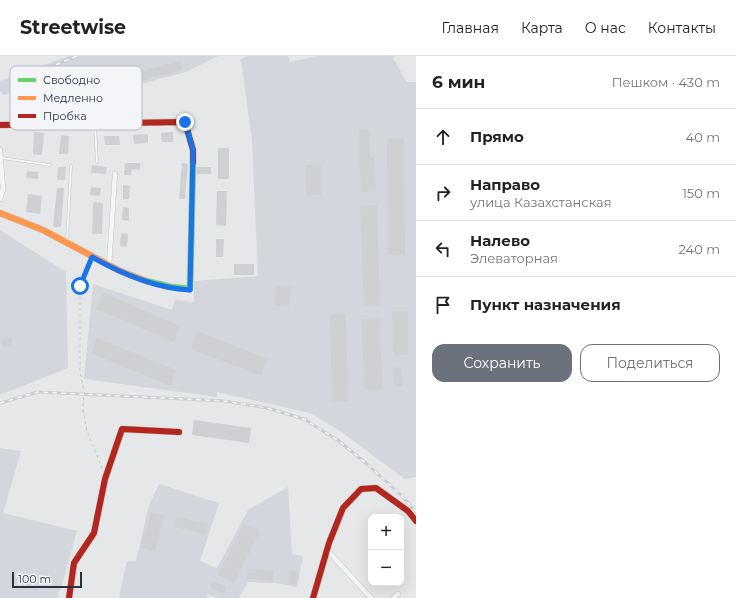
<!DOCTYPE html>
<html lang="ru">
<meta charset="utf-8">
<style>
:root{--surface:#fff;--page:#f6f6f6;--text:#222;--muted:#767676;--line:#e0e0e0;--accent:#6c717e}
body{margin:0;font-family:Montserrat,sans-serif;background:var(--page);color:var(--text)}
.controls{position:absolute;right:12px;bottom:12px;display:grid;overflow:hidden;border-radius:8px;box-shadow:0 4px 16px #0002}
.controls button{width:36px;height:36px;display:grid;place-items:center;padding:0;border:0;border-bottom:1px solid var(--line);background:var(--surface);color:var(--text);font:20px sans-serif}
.scale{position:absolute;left:12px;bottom:10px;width:70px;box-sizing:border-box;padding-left:4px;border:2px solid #2b3244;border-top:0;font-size:11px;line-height:14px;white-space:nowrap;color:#2b3244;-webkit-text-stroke:3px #f3f5f9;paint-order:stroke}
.stop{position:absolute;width:12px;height:12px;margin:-9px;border:3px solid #1a73e8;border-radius:50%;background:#fff}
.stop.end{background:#1a73e8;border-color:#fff;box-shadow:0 1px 4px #0008}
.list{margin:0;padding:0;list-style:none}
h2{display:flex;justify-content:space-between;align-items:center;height:52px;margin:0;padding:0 16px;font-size:17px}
h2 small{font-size:13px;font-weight:400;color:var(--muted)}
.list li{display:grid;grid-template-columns:26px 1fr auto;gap:12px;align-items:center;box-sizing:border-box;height:56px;padding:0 16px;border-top:1px solid var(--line)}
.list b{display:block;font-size:15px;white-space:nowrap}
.list p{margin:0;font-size:13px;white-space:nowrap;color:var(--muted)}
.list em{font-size:13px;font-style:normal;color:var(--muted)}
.actions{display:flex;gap:8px;padding:12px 16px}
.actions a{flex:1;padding:9px 0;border:1px solid var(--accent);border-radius:12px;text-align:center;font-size:14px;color:var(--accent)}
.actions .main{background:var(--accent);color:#fff}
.icon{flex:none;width:22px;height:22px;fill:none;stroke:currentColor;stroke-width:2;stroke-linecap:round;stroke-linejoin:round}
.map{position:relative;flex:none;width:416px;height:542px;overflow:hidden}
header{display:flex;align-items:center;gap:24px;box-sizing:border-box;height:56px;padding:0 20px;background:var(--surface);border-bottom:1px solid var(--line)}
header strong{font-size:19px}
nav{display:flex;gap:22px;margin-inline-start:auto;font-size:14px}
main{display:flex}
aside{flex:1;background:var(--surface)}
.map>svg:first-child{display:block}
</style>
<header>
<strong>Streetwise</strong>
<nav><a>Главная</a><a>Карта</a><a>О нас</a><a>Контакты</a></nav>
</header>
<main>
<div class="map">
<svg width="416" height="542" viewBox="0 0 416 542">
<rect width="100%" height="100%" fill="#e5e7e9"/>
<!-- built -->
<path fill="#d3d6dc" d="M69,0H218L186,16L24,58L16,36L3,39L0,35V25Z
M248,0H288L290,6L317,0H395L393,2L407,26H416V421L405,423L340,375L310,357L217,336V341L84,323L93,228L172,254L175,244L194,246V225L258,220L252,85L241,3Z
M0,174L66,216L68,312L0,339Z
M0,392L21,395L3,457L77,475L62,529L57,542H0Z
M159,428L219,447L200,505L217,512L248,454L288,431L292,498L303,500L297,531L275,527L248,526L239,542H217L208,538L206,542H119L127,505H136L149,449Z"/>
<!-- building -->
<path fill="#cfd0d3" d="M180,5L182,14L129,28L127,19Z
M359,74H369L370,101H374L376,135L361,136L359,102Z
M34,76L44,77L42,99L33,98Z
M173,76V86H162L161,77Z
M148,78V87L134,88L133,79Z
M61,79L69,80L68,98H59Z
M104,80H119L120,89H105Z
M404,82L405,199H388L387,83Z
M218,92H229V123H218Z
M125,107H140V114L132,113L131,119H124Z
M182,107L188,108L185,143H179Z
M321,108V139H306L305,109Z
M92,109L107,111L106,118L91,117Z
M58,111H66L65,124H57Z
M197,111H211V118H197Z
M27,115L38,116V123L26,122Z
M123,129L130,130L129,143H123Z
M91,131L101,132L100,140L90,139Z
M57,132H64L61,171H53Z
M217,135H227L226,170L216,169Z
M28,138L42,140L40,158L26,156Z
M93,146L103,147L102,178H92Z
M377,149L380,250H364L360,150Z
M123,151L129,152V165L122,164Z
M121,177L128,178L127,191L120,190Z
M216,183H224L223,201H216Z
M234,208H254V219H234Z
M276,229L291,231L289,250L274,249Z
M103,237L180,270L174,286L96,253Z
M392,255H408V299H393Z
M346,258L348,345L332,346L330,259Z
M379,262L383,333L365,334L361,263Z
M197,275L268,303L261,320L191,293Z
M1.5 286a5.5 5.5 0 1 1 11 0a5.5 5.5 0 1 1-11 0Z
M97,282L176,314L170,330L91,297Z
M401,311L403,330L394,332L392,312Z
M194,364L251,372L249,387L192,379Z
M151,456L164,460L155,495L141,492Z
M177,461L208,468L206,478L175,471Z
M244,467L260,475L234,527L218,519Z
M248,513L274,515L273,525L247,523Z
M290,514L298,516L296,529L288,527Z
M213,525L226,531L224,538L210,532Z"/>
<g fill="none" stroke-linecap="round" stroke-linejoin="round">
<defs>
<path id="lane" d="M95,69L97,106
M2,102L50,109
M67,185L71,110"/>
<path id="street" d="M0,94L3,133L0,143
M109,210L115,118
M327,494L371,542
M393,542L398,538"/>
<path id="fast" d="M146,225L171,231L190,233L193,106"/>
<path id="slow" d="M0,157L43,174L120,215L146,225"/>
<path id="jam" d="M0,69L185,66L193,94V106
M69,542L74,507L94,477L105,423L122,373L179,376
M313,542L329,487L343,452L361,433L376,432L408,455L416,465"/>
</defs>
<!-- lane casing -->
<use href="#lane" stroke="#c3c5c7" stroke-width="3"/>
<!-- street casing -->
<use href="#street" stroke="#c3c5c7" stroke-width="5.5"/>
<!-- fast casing -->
<use href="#fast" stroke="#c3c5c7" stroke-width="7"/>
<!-- slow casing -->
<use href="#slow" stroke="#c3c5c7" stroke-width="7"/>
<!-- jam casing -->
<use href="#jam" stroke="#c3c5c7" stroke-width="7"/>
<!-- path -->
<path stroke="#c4c5c9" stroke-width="1" stroke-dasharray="3 3" stroke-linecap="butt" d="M90,206L80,230V316L84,333L83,354L87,375L102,412"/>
<!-- lane -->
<use href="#lane" stroke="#f4f5f6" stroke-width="2"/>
<!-- street -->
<use href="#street" stroke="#f4f5f6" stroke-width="4.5"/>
<!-- fast -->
<use href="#fast" stroke="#63d668" stroke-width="6"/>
<!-- slow -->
<use href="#slow" stroke="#ff974d" stroke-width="6"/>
<!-- jam -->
<use href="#jam" stroke="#b3261e" stroke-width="6"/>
<defs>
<path id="rail" d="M31,19L77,0
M0,347L38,336L225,345L267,352L304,363L339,385L368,409L401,439L416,456"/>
</defs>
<!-- rail casing -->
<use href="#rail" stroke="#cdced1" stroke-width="3"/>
<!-- rail -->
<use href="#rail" stroke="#f3f5f9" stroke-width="1.5" stroke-dasharray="4.5" stroke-linecap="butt"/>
</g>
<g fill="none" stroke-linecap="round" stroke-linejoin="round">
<!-- route -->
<path stroke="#1a73e8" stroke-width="5" d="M80,230L92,201C122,218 155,232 190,234L193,94L185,66"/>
</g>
<!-- legend -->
<rect x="10" y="10" width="132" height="64" rx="6" fill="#f3f5f9" stroke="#b7bac3" stroke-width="1"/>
<rect x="18" y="22" width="18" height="4" fill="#63d668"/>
<rect x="18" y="40" width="18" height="4" fill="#ff974d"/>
<rect x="18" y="58" width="18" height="4" fill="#b3261e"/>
<g font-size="11" fill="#2b3244">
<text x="43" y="28">Свободно</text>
<text x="43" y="46">Медленно</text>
<text x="43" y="64">Пробка</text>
</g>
</svg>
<div class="controls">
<button>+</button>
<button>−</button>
</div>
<div class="scale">100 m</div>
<div class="stop" style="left:80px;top:230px"></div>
<div class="stop end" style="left:185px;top:66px"></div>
</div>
<aside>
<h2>6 мин<small>Пешком · 430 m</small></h2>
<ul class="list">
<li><svg class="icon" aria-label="ahead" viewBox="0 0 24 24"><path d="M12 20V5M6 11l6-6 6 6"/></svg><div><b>Прямо</b></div><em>40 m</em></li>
<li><svg class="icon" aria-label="right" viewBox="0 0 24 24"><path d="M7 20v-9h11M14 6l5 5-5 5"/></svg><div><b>Направо</b><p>улица Казахстанская</p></div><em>150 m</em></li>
<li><svg class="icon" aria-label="left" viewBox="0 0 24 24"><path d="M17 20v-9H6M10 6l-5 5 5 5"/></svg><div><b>Налево</b><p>Элеваторная</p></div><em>240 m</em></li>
<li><svg class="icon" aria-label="arrive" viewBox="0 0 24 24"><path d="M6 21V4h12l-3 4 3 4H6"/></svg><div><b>Пункт назначения</b></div></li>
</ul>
<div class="actions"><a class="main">Сохранить</a><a>Поделиться</a></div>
</aside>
</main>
